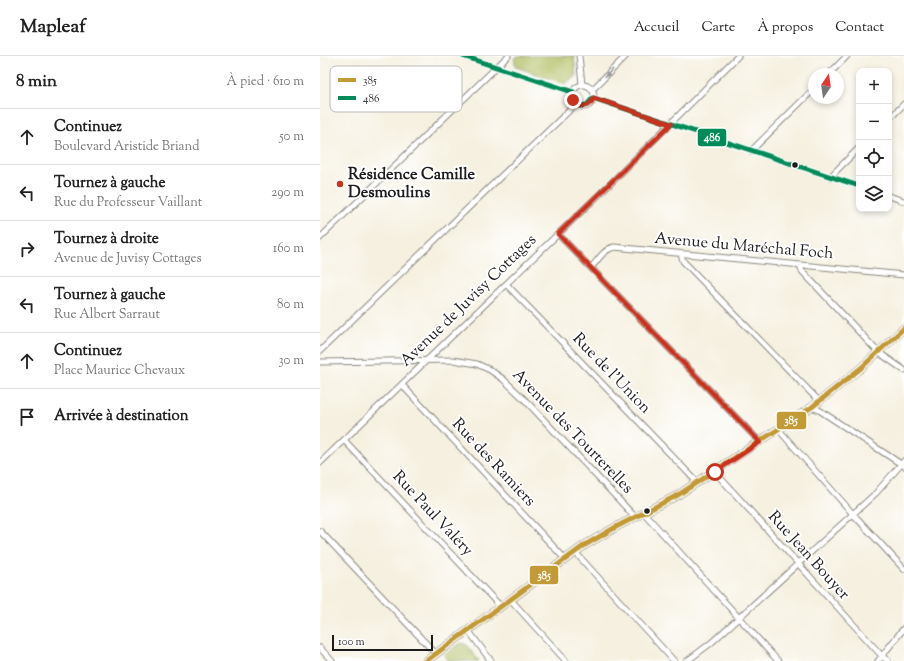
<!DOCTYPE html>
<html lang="fr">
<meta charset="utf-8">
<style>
:root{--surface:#fff;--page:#f6f6f6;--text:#222;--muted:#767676;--line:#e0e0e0}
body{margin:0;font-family:"Sorts Mill Goudy",serif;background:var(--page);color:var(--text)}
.controls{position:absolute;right:12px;top:12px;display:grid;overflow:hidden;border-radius:8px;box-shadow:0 2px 6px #0003}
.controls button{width:36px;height:36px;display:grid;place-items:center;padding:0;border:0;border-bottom:1px solid var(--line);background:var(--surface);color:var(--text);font:20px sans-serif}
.compass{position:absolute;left:488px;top:12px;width:36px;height:36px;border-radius:50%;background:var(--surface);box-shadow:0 2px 6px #0003;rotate:13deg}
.scale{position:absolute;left:12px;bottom:10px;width:101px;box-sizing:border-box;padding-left:4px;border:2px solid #1c1c1c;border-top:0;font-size:11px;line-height:14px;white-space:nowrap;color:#1c1c1c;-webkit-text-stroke:3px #fff;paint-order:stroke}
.stop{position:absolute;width:12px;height:12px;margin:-9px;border:3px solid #c8321e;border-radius:50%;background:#fff}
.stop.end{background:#c8321e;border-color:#fff;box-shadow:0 1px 4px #0008}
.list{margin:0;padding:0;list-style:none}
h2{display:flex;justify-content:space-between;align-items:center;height:52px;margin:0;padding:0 16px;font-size:17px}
h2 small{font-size:13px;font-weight:400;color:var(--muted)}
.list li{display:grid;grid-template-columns:26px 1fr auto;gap:12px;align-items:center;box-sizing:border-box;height:56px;padding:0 16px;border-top:1px solid var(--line)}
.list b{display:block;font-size:15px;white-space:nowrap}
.list p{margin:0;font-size:13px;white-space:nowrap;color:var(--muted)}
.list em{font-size:13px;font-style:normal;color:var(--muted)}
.icon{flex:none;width:22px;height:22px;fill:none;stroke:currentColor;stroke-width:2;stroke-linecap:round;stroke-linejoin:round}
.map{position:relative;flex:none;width:584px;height:605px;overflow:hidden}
header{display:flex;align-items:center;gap:24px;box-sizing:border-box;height:56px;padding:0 20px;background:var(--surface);border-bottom:1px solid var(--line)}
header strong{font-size:19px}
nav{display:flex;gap:22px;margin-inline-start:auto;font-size:14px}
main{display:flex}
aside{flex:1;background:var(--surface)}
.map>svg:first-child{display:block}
</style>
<header>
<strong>Mapleaf</strong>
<nav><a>Accueil</a><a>Carte</a><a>À propos</a><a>Contact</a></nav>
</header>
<main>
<aside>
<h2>8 min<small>À pied · 610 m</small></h2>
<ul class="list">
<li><svg class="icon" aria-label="ahead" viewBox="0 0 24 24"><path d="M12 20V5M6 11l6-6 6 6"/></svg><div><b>Continuez</b><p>Boulevard Aristide Briand</p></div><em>50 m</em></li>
<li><svg class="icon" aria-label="left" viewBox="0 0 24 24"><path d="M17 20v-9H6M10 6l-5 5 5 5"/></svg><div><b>Tournez à gauche</b><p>Rue du Professeur Vaillant</p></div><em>290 m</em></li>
<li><svg class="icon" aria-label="right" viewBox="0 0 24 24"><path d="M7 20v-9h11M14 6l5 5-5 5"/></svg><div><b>Tournez à droite</b><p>Avenue de Juvisy Cottages</p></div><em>160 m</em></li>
<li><svg class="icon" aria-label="left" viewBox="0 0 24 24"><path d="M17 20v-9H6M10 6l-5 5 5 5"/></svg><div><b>Tournez à gauche</b><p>Rue Albert Sarraut</p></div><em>80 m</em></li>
<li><svg class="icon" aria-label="ahead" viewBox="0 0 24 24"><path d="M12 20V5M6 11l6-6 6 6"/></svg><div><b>Continuez</b><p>Place Maurice Chevaux</p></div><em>30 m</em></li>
<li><svg class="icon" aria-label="arrive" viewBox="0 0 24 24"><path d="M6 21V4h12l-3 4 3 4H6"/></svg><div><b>Arrivée à destination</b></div></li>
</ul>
</aside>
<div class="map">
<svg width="584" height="605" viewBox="0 0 584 605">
<rect width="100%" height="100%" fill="#fff"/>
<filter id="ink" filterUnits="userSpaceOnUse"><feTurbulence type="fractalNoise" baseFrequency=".025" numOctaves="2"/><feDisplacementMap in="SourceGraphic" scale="8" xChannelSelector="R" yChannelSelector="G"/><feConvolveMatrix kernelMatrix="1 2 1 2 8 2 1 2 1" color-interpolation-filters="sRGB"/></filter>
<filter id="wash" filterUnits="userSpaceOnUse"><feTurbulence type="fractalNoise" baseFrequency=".012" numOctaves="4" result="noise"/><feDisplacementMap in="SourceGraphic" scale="16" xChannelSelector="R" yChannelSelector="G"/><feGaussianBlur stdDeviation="0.9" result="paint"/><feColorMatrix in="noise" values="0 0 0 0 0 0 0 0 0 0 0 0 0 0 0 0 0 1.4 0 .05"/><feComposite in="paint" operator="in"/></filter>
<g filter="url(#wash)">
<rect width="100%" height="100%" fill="#f5f0df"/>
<!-- green -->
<path fill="#b0be60" stroke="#666d3e" d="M197,0H254L256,20L251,23L246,28L196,11L194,2Z
M141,587L147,589L159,605H129L124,599Z"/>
</g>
<g filter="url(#ink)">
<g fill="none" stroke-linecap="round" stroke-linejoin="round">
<defs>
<path id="minor" d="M143,0L253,36
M259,0L262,28
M509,18L527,0
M252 40a11 11 0 1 1 22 0a11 11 0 1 1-22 0Z
M272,34L306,0
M273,42L539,130
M569,63L584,48
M431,95L494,33
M510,121L539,92
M569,140L584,145
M238,178L440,386
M0,182L188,0
M361,198L363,205L500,346
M480,209L482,215L558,296L584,314
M271,212C278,204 283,194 294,191L584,219
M186,228L378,427
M0,295L256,48
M0,306L133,304L157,308L170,314L183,323L205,344L315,461
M82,329L245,503
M492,351L499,354L584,410
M459,374L533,458L584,513
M24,384L180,550
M0,407L290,128L418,0
M395,416L562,600L568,605
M324,457L458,605
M0,475L116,598
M255,496L354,605
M190,543L246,605
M148,574L171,605
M0,592L12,605
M367,605L391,587L556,437L584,405
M558,605L584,572"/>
<path id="secondary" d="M106,605L265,489L296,471L358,439L492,351L541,312L584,272"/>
</defs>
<!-- minor casing -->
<use href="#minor" stroke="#88867e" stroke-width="7"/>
<!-- secondary casing -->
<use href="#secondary" stroke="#88867e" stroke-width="9"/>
<!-- minor -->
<use href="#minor" stroke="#fff" stroke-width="5"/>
<!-- secondary -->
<use href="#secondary" stroke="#fff" stroke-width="7"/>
<defs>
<path id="bus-1" d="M106,605L265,489L296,471L358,439L492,351L541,312L584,272"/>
<path id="bus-2" d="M143,0L253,36L254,45L259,50L267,49L273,42L539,130"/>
</defs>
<!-- bus-1 casing -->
<use href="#bus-1" stroke="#fff" stroke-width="8"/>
<!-- bus-2 casing -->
<use href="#bus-2" stroke="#fff" stroke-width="8"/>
<!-- bus-1 -->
<use href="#bus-1" stroke="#c29a36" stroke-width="5"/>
<!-- bus-2 -->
<use href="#bus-2" stroke="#008b59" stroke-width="5"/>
</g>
<!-- one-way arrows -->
<defs><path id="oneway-solid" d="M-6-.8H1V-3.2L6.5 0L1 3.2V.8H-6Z"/></defs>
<use fill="#999" href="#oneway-solid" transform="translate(289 17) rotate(136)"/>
</g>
<g fill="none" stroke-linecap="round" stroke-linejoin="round" filter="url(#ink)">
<!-- route -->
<path stroke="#c8321e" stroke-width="5" d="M253,44C260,53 269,52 274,42L351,68L238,178L440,386L395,416"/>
</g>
<!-- markers -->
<g fill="#1c1c1c" stroke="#fff" stroke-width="1.5">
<circle cx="475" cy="109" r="3.5"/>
<circle cx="327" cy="455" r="3.5"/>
</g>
<circle fill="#c8321e" stroke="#fff" stroke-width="1.5" cx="20" cy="128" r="4"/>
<g text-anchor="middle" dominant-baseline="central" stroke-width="4" stroke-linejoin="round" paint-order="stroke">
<!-- poi labels -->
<g font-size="16" font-weight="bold" fill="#1c1c1c" stroke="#fff" text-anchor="start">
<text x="28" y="119">Résidence Camille<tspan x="28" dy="18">Desmoulins</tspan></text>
</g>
<!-- street labels -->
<g font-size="16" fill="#1c1c1c" stroke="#fff">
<text transform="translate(424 191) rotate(5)">Avenue du Maréchal Foch</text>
<text transform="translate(149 245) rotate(-44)">Avenue de Juvisy Cottages</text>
<text transform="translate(291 318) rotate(46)">Rue de l'Union</text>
<text transform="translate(252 376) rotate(46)">Avenue des Tourterelles</text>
<text transform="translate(173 407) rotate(47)">Rue des Ramiers</text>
<text transform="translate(112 458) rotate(47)">Rue Paul Valéry</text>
<text transform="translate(488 500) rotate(48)">Rue Jean Bouyer</text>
</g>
</g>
<!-- legend -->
<rect x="10" y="10" width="132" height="46" rx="6" fill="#fff" stroke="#bbb" stroke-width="1"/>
<rect x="18" y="22" width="18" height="4" fill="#c29a36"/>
<rect x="18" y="40" width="18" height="4" fill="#008b59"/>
<g font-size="11" fill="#1c1c1c">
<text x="43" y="28">385</text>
<text x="43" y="46">486</text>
</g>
<g stroke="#fff" stroke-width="1.5">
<rect x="377" y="72" width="30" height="19" rx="4" fill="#008b59"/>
<rect x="456" y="355" width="31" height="19" rx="4" fill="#c29a36"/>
<rect x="209" y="509" width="30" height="20" rx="4" fill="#c29a36"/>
</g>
<g font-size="11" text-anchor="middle" font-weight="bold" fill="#fff">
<text x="392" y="85">486</text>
<text x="471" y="368">385</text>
<text x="224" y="523">385</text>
</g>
</svg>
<div class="controls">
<button>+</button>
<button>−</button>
<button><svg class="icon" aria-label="locate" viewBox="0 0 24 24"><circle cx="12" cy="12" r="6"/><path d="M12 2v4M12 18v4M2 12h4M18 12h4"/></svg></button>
<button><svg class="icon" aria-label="layers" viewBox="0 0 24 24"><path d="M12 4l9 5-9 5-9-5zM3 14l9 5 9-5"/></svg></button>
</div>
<svg class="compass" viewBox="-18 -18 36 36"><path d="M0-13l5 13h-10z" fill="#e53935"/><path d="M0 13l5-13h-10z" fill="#767676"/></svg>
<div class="scale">100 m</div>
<div class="stop" style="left:395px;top:416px"></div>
<div class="stop end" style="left:253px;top:44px"></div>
</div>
</main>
